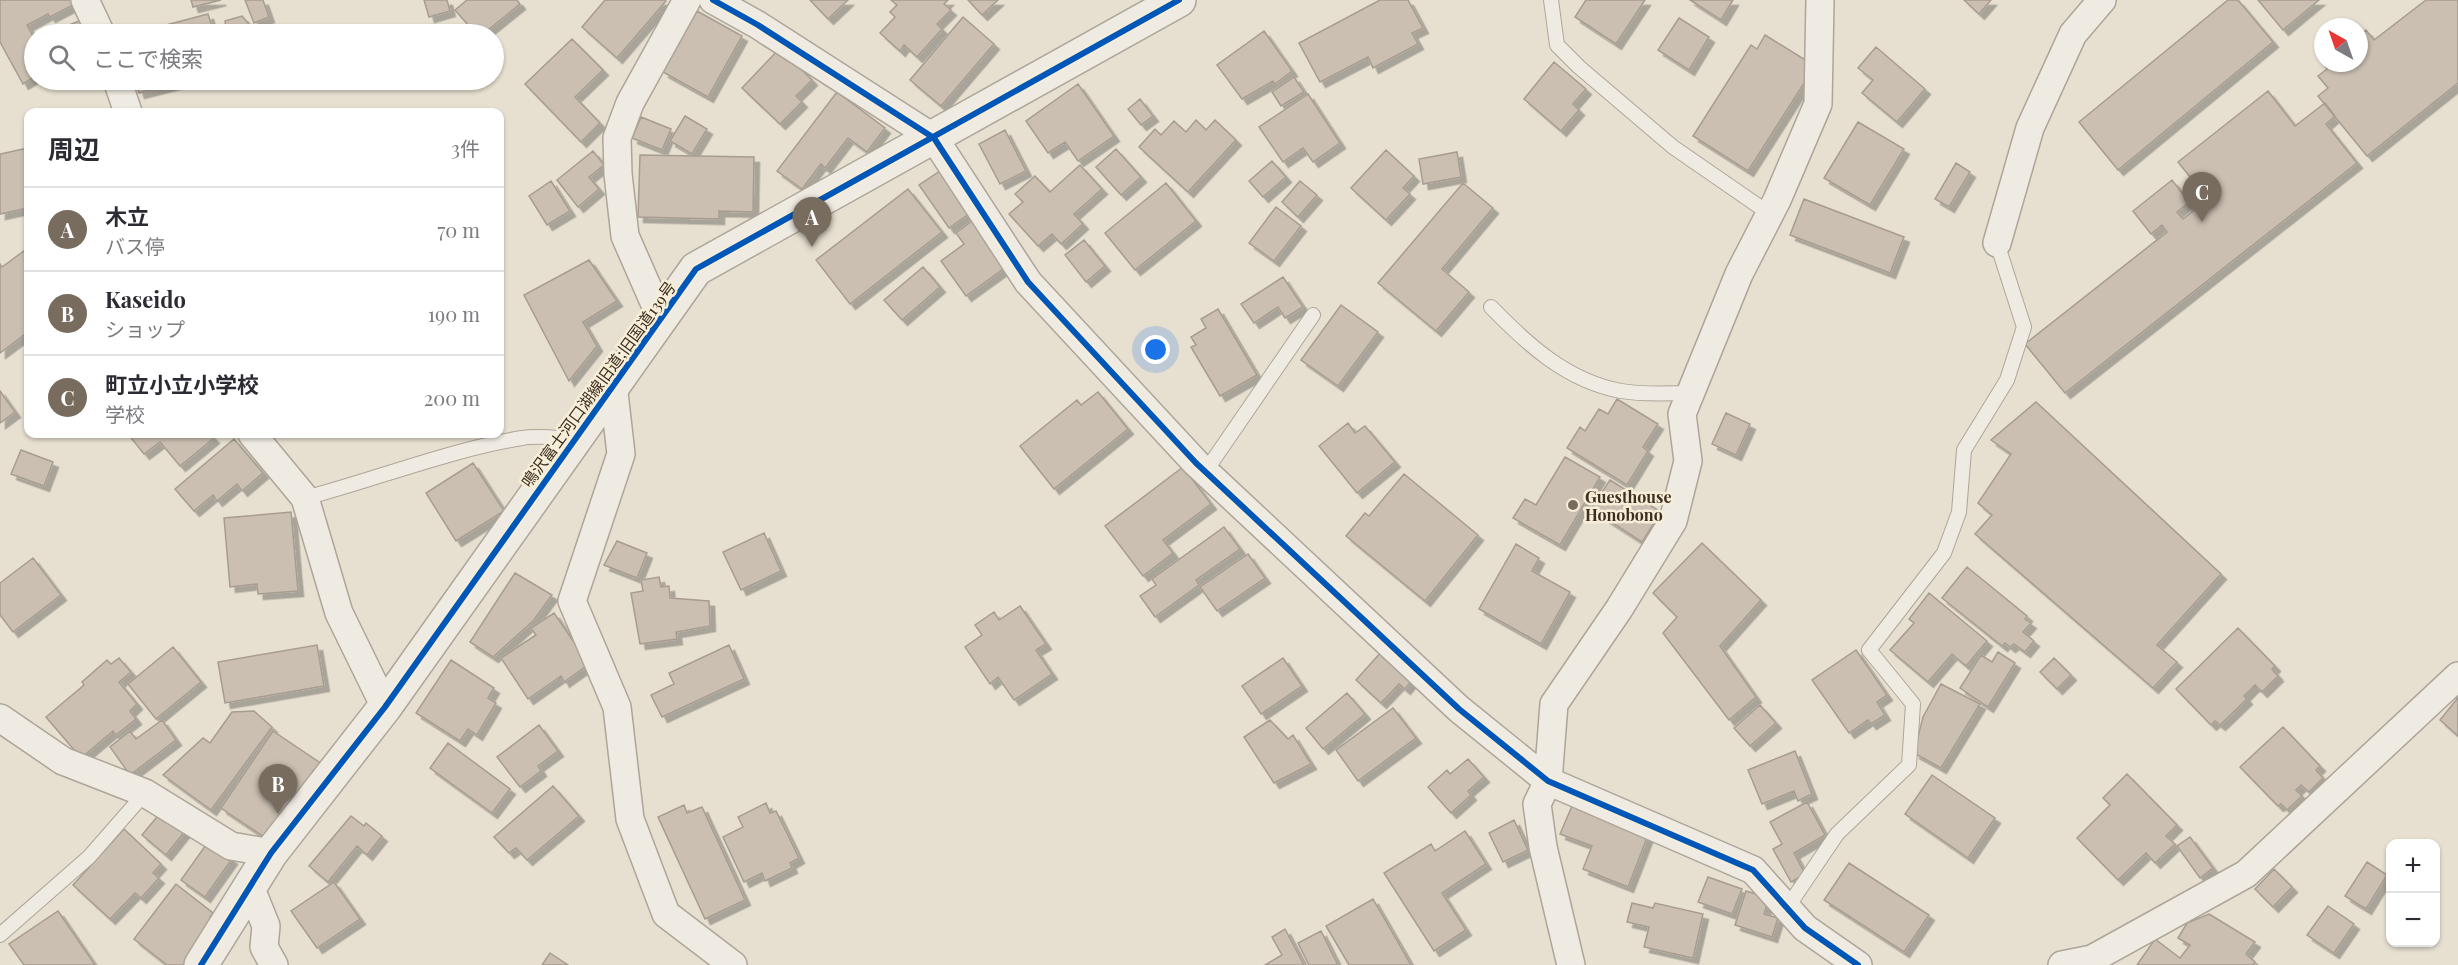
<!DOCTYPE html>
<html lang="ja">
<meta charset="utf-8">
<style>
:root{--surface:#fff;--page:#f2f2f3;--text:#2b2b33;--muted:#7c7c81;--line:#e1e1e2;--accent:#786c5e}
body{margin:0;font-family:"Playfair Display","Noto Sans JP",serif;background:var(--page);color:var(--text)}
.controls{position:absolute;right:18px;bottom:18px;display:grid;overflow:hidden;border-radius:12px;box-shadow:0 2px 4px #0004}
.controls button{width:54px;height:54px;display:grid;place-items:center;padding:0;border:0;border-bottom:2px solid var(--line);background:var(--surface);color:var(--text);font:30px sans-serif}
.compass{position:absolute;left:2314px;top:18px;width:54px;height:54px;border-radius:50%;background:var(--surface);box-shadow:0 2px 4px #0004;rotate:320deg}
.you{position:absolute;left:1156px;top:350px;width:21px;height:21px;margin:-15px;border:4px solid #fff;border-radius:50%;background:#1a73e8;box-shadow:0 0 0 9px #1a73e833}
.badge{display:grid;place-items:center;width:39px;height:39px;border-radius:50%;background:var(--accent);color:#fff;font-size:20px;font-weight:700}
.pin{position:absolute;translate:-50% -50px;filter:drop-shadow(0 2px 3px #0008)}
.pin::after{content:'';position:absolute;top:32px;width:21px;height:18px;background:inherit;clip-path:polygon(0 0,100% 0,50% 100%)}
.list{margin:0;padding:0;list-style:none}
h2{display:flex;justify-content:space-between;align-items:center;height:78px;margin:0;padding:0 24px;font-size:26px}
h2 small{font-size:20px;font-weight:400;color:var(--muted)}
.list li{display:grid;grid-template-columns:39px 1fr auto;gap:18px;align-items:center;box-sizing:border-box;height:84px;padding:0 24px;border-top:2px solid var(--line)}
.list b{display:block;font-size:22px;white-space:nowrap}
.list p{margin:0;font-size:20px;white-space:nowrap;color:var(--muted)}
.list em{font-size:20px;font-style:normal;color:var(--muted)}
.icon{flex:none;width:33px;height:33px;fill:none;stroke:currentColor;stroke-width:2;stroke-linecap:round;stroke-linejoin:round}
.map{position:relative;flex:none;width:2458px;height:965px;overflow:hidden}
.search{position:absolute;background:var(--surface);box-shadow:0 2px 4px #0004;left:24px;top:24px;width:480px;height:66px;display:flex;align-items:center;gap:15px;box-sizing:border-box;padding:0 21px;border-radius:33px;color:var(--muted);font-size:22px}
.panel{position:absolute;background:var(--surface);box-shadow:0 2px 4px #0004;left:24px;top:108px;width:480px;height:330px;border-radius:12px}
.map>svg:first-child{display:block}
</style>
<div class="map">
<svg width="2458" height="965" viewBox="0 0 2458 965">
<defs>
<filter id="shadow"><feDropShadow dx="5.5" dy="5.5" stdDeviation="0" flood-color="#0004"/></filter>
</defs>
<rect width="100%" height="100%" fill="#e7e0d1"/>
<!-- building -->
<path fill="#cbbfb2" stroke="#a89c90" stroke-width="1.5" filter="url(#shadow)" d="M0,0H73L75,4L50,17L48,14L27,25L34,38V77L23,84L0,42Z
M191,0H221L193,7Z
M245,0H263L269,17L254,23Z
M424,0H447L450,11L429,17Z
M467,0H517L520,4L483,34H476L455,10Z
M605,0H665L666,1L617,58L582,27Z
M810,0H848L828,19Z
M891,0H948L944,4L951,10L937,24L942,29L917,57L904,45L900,51L880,33L895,17L890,12L897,5Z
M968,0H998L982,15Z
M1380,0H1408L1423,28L1412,33L1418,44L1373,68L1368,57L1320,82L1299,43Z
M1586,0H1645L1616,44L1575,17Z
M1690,0H1733L1721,20Z
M1964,0H1991L1979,14Z
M2228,0H2238L2273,42L2118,170L2079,122Z
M2258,0H2319L2283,30Z
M2426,0H2458V83L2367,156L2318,96L2328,88L2318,76L2327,69L2324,64L2326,63H2359V36L2366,30L2374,40Z
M697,11L742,36L708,97L663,72Z
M208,14L214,34H132Z
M242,16L253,29L286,25L289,34H227L225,21Z
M963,17L994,44L941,106L910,80Z
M86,18L92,34H71L67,26Z
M1679,18L1709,37L1689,70L1658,50Z
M1264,31L1292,71L1275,84L1273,81L1242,99L1217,65Z
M1765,35L1815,66L1748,171L1693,136L1751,45L1757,49Z
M572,39L603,70L575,97L600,123L581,142L525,84Z
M1876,47L1925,89L1897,122L1862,93L1873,80L1858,68Z
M780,48L812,80L796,96L802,102L780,124L742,88Z
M1554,62L1586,89L1573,104L1579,110L1561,131L1524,99Z
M1294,77L1304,92L1281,106L1272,92Z
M135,80H190L139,93Z
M1078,84L1114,136L1078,161L1065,142L1048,153L1026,121Z
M2268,91L2295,126L2325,103L2335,116L2326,124L2357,163L2065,393L2025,344L2167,232L2162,225L2151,234L2133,211L2172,180L2189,202L2177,212L2183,219L2208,199L2178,162Z
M837,92L885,128L867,152L848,138L825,168L821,164L802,189L777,171Z
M1308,94L1340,143L1313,162L1303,148L1283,162L1259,127Z
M1140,99L1153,116L1141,125L1128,109Z
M685,116L707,129L692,154L670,141Z
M641,117L671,129L662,150L632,138Z
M1196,120L1206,130L1215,120L1236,140L1188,192L1139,147L1155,129L1161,135L1174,121L1186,132Z
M1858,122L1904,149L1870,205L1824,178Z
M1005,130L1026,171L1000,184L979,144Z
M28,148V208L0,214V154Z
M1116,149L1141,177L1121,195L1096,167Z
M1386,150L1414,176L1403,188L1410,194L1386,220L1351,188Z
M593,151L604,165L589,177L599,189L578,207L557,180Z
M1457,152L1461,177L1423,184L1419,159Z
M640,155L754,157L753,212L719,211V219L638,217Z
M1272,161L1286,177L1263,197L1249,181Z
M1956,163L1970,172L1949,207L1935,199Z
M1080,165L1102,189L1074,214L1083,224L1061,244L1052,234L1038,246L1009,214L1023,202L1015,194L1035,176L1050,192Z
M943,169L973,211L949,228L919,185Z
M551,181L570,211L547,225L529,196Z
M1300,181L1317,195L1298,217L1282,202Z
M1166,183L1196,221L1135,270L1105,233Z
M1463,183L1493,208L1442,269L1469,292L1436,331L1378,283Z
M908,189L942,232L850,304L816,260Z
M1804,199L1904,237L1890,273L1790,235Z
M1276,207L1301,226L1274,261L1249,243Z
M976,218L1010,264L966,296L941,261L964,244L956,233Z
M1084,240L1105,266L1086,282L1065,255Z
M28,248V332L0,353V264L2,267Z
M589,260L617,301L583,322L597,346L569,381L524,295Z
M923,267L940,287L902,320L884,300Z
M1283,277L1303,307L1285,318L1278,307L1254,323L1241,304Z
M1341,305L1378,332L1338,386L1301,360Z
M1218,309L1257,375L1220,396L1191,347L1196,345L1191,337L1206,328L1201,319Z
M0,391L15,412L0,423Z
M1098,392L1128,429L1054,489L1020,446L1077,400L1081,405Z
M1617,399L1658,424L1643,447L1648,451L1627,485L1567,448L1580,427L1585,431L1599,409L1608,414Z
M2036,402L2221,574L2157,645L2177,662L2153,688L1975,534L1992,515L1978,503L2011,454L1991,440Z
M1726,413L1750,424L1736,455L1712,444Z
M1348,423L1355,433L1365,426L1395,462L1357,493L1319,446Z
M128,434H210L214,438L180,466L160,442L144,454Z
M234,439L263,473L242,491L237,484L217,501L213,495L194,511L175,489Z
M21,450L53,462L44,486L11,474Z
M1565,457L1600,477L1560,545L1513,518L1525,499L1536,505Z
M473,463L504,511L456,541L426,493Z
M1183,467L1211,504L1163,540L1173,553L1143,576L1105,526Z
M1404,474L1478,535L1425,601L1346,536L1365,513L1369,516Z
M1610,480L1661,512L1642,542L1591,509Z
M291,512L298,591L258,594L257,584L230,587L224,518Z
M1224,527L1240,549L1196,580L1199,585L1155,617L1140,596L1156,585L1152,579Z
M764,533L781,571L741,590L723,552Z
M617,541L647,553L637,578L604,565Z
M1702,543L1761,600L1720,646L1756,697L1729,720L1663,633L1677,617L1653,593Z
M1516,544L1539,558L1532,571L1570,592L1541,644L1479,609Z
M1248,554L1265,578L1217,611L1200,587Z
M33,558L61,595L13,632L0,615V583Z
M1967,567L2027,616L2025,619L2031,623L2023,632L2034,641L2025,652L2014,644L2010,647L2005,643L2002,646L1942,598Z
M515,573L552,595L533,621L493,657L470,642Z
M659,577L661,587L669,586L670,598L709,601L710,626L676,632L677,639L640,644L631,593L643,591L641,580Z
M1929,593L1987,641L1966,666L1952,654L1928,682L1890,650L1914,623L1909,619Z
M1020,606L1046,644L1036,650L1052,674L1014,700L998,677L990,684L965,647L982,635L975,625L994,612L999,620Z
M554,613L589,664L564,682L561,676L528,699L501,658L536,635L531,628Z
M2238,628L2275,666L2272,669L2278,676L2262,692L2255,685L2244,696L2247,699L2220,725L2215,721L2211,725L2176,689Z
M317,645L324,686L225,703L218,662Z
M729,645L744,679L662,717L651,695L674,684L669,673Z
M173,647L201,682L156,719L128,684Z
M1856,650L1887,695L1877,702L1885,715L1871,724L1868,720L1849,733L1812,680Z
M1382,651L1413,679L1405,689L1399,684L1381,703L1356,680Z
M1998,652L2015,663L1988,707L1960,688L1981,655L1992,662Z
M119,658L131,672L119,682L137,704L130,711L136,719L116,735L113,731L81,758L46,717L84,685L82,682L107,660L111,664Z
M1283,658L1302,686L1261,714L1242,686Z
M2054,658L2071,675L2057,689L2040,672Z
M451,660L494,688L488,698L496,703L477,735L468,729L460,741L416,713Z
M1941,684L1980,704L1941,768L1914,753L1923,717Z
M2458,692V736L2440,720L2457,699L2454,697Z
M1347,693L1365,714L1323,749L1306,728Z
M1760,705L1776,723L1750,746L1734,728Z
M1393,708L1416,738L1358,781L1336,750Z
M254,711L272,727L211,810L163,775L203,738L210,743L232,712Z
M162,720L176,740L130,775L110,747L130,731L136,739Z
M1270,720L1288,739L1293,735L1311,764L1274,783L1244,737Z
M539,725L558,751L538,766L541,771L520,787L497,757Z
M2283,727L2320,766L2316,770L2323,778L2309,792L2301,785L2296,790L2302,796L2287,810L2281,804L2278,806L2240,767Z
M273,731L325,766L273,843L221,808Z
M448,743L510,789L492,813L430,768Z
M1795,751L1812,794L1798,801L1794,791L1762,804L1748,770Z
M1468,759L1484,777L1468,791L1471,795L1451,813L1428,787L1447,770L1450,774Z
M2127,774L2177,825L2166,836L2175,844L2155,863L2146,853L2118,880L2077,838L2110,805L2103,798Z
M1932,775L1995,818L1968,858L1905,814Z
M553,786L579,816L527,860L516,848L509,853L494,837Z
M1807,802L1825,835L1794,853L1805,874L1791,882L1773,849L1782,844L1770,822Z
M766,803L770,813L776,811L799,858L790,863L792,868L765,881L762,873L744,882L723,837L743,827L738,817Z
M684,805L687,813L702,807L745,900L705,919L658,817Z
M1572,806L1648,835L1628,887L1583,869L1592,846L1560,834Z
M161,812L185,831L166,855L142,835Z
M351,816L364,826L366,823L382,836L367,855L357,846L328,882L309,866Z
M1514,820L1528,850L1503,862L1489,833Z
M124,829L161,864L153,873L159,878L141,898L135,893L110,919L73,885Z
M1465,831L1486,864L1442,893L1466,930L1434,951L1384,873L1431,844L1435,851Z
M2190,837L2213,868L2200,878L2177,846Z
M208,842L232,859L205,897L181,880Z
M2367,862L2387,875L2366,909L2345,896Z
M1849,863L1929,915L1904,952L1824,900Z
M2274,869L2292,887L2273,907L2255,889Z
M1708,877L1742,889L1732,914L1698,902Z
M334,882L360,919L317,948L291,911Z
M176,884L213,913L210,917L217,922L192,965H167L134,939Z
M1746,891L1769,898L1764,914L1778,918L1772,937L1735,925Z
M1373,899L1411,965H1349L1326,926Z
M1632,903L1653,908L1655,903L1703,914L1693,958L1644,947L1649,927L1627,922Z
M2328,906L2354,924L2334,953L2307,935Z
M58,911L95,965H24L9,944Z
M2209,914L2255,942L2246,954L2255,962L2253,965H2137L2155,939L2180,958L2190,945L2178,938L2187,923Z
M1285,929L1304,965H1265L1282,955L1272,937Z
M1321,931L1338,965H1309L1298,943Z
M550,953L568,965H542Z"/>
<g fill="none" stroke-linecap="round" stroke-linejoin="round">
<defs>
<path id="service" d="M1551,0L1557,45L1579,67L1673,147L1770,214
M1491,307C1528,345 1567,381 1621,391C1644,395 1668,393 1690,393
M1205,472L1313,315
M305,498C377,479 449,450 522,438C538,435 557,438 573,439
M1787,908L1837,834L1909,765L1913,704L1869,650L1944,553L1959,512L1964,450L2007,380L2024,327L1997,243
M0,935L89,857L145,793"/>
<path id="minor" d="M85,0L101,34
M713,0L758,25L934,138L1028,282L1196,463L1459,709L1548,781L1753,870L1805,928L1858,965
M117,80L128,112
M1997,243L2030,128L2073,34L2102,0
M661,318L625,236L618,174L617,138L630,103L687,0
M613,384L621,454L572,601L617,707L630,819L666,914L733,965
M252,434L305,498L339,613L385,707
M0,718L63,761L145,793L231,846L271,853
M250,886L266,926L264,947L274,965
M1571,965L1543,847L1537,804L1548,781L1554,704L1619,609L1673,521L1688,461L1682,414L1739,274L1777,200L1818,104L1820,0
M2062,965L2092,959L2246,874L2458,676"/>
<path id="tertiary" d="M201,965L271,853L385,707L696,269L1179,0"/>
</defs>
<!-- service casing -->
<use href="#service" stroke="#ada599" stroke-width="16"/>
<!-- minor casing -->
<use href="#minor" stroke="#ada599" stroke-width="30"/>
<!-- tertiary casing -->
<use href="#tertiary" stroke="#ada599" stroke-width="36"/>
<!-- service -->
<use href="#service" stroke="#efebe3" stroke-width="14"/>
<!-- minor -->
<use href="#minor" stroke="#efebe3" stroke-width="27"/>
<!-- tertiary -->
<use href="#tertiary" stroke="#efebe3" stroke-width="33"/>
<defs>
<path id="cycleway" d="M713,0L758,25L934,138L1028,282L1196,463L1459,709L1548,781L1753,870L1805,928L1858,965
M201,965L271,853L385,707L696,269L1179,0"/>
</defs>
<!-- cycleway casing -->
<use href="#cycleway" stroke="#f7eed8" stroke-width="10"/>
<!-- cycleway -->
<use href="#cycleway" stroke="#0057b8" stroke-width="6"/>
</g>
<!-- markers -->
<circle fill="#786c5e" stroke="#f7eed8" stroke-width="2" cx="1573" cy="505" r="6"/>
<g text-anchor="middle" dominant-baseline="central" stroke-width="5" stroke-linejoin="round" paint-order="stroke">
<!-- street labels -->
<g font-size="16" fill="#3d2e20" stroke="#f7eed8">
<text transform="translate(598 384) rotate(-54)">鳴沢富士河口湖線旧道;旧国道139号</text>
</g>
<!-- poi labels -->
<g font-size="16" font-weight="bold" fill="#3d2e20" stroke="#f7eed8" text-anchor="start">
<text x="1585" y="496">Guesthouse<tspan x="1585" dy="18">Honobono</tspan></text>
</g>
</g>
</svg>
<div class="controls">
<button>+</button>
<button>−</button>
</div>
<svg class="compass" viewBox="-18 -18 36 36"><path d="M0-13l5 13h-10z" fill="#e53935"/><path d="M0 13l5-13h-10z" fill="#7c7c81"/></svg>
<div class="you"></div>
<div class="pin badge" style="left:812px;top:247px">A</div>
<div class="pin badge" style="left:278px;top:814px">B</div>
<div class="pin badge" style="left:2202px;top:222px">C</div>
<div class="search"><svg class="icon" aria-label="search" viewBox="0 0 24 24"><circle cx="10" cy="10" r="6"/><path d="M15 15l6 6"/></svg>ここで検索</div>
<section class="panel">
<h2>周辺<small>3件</small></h2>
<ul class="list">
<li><span class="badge">A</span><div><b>木立</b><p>バス停</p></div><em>70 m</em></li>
<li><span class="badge">B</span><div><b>Kaseido</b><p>ショップ</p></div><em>190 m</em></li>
<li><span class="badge">C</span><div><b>町立小立小学校</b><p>学校</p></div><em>200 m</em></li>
</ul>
</section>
</div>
